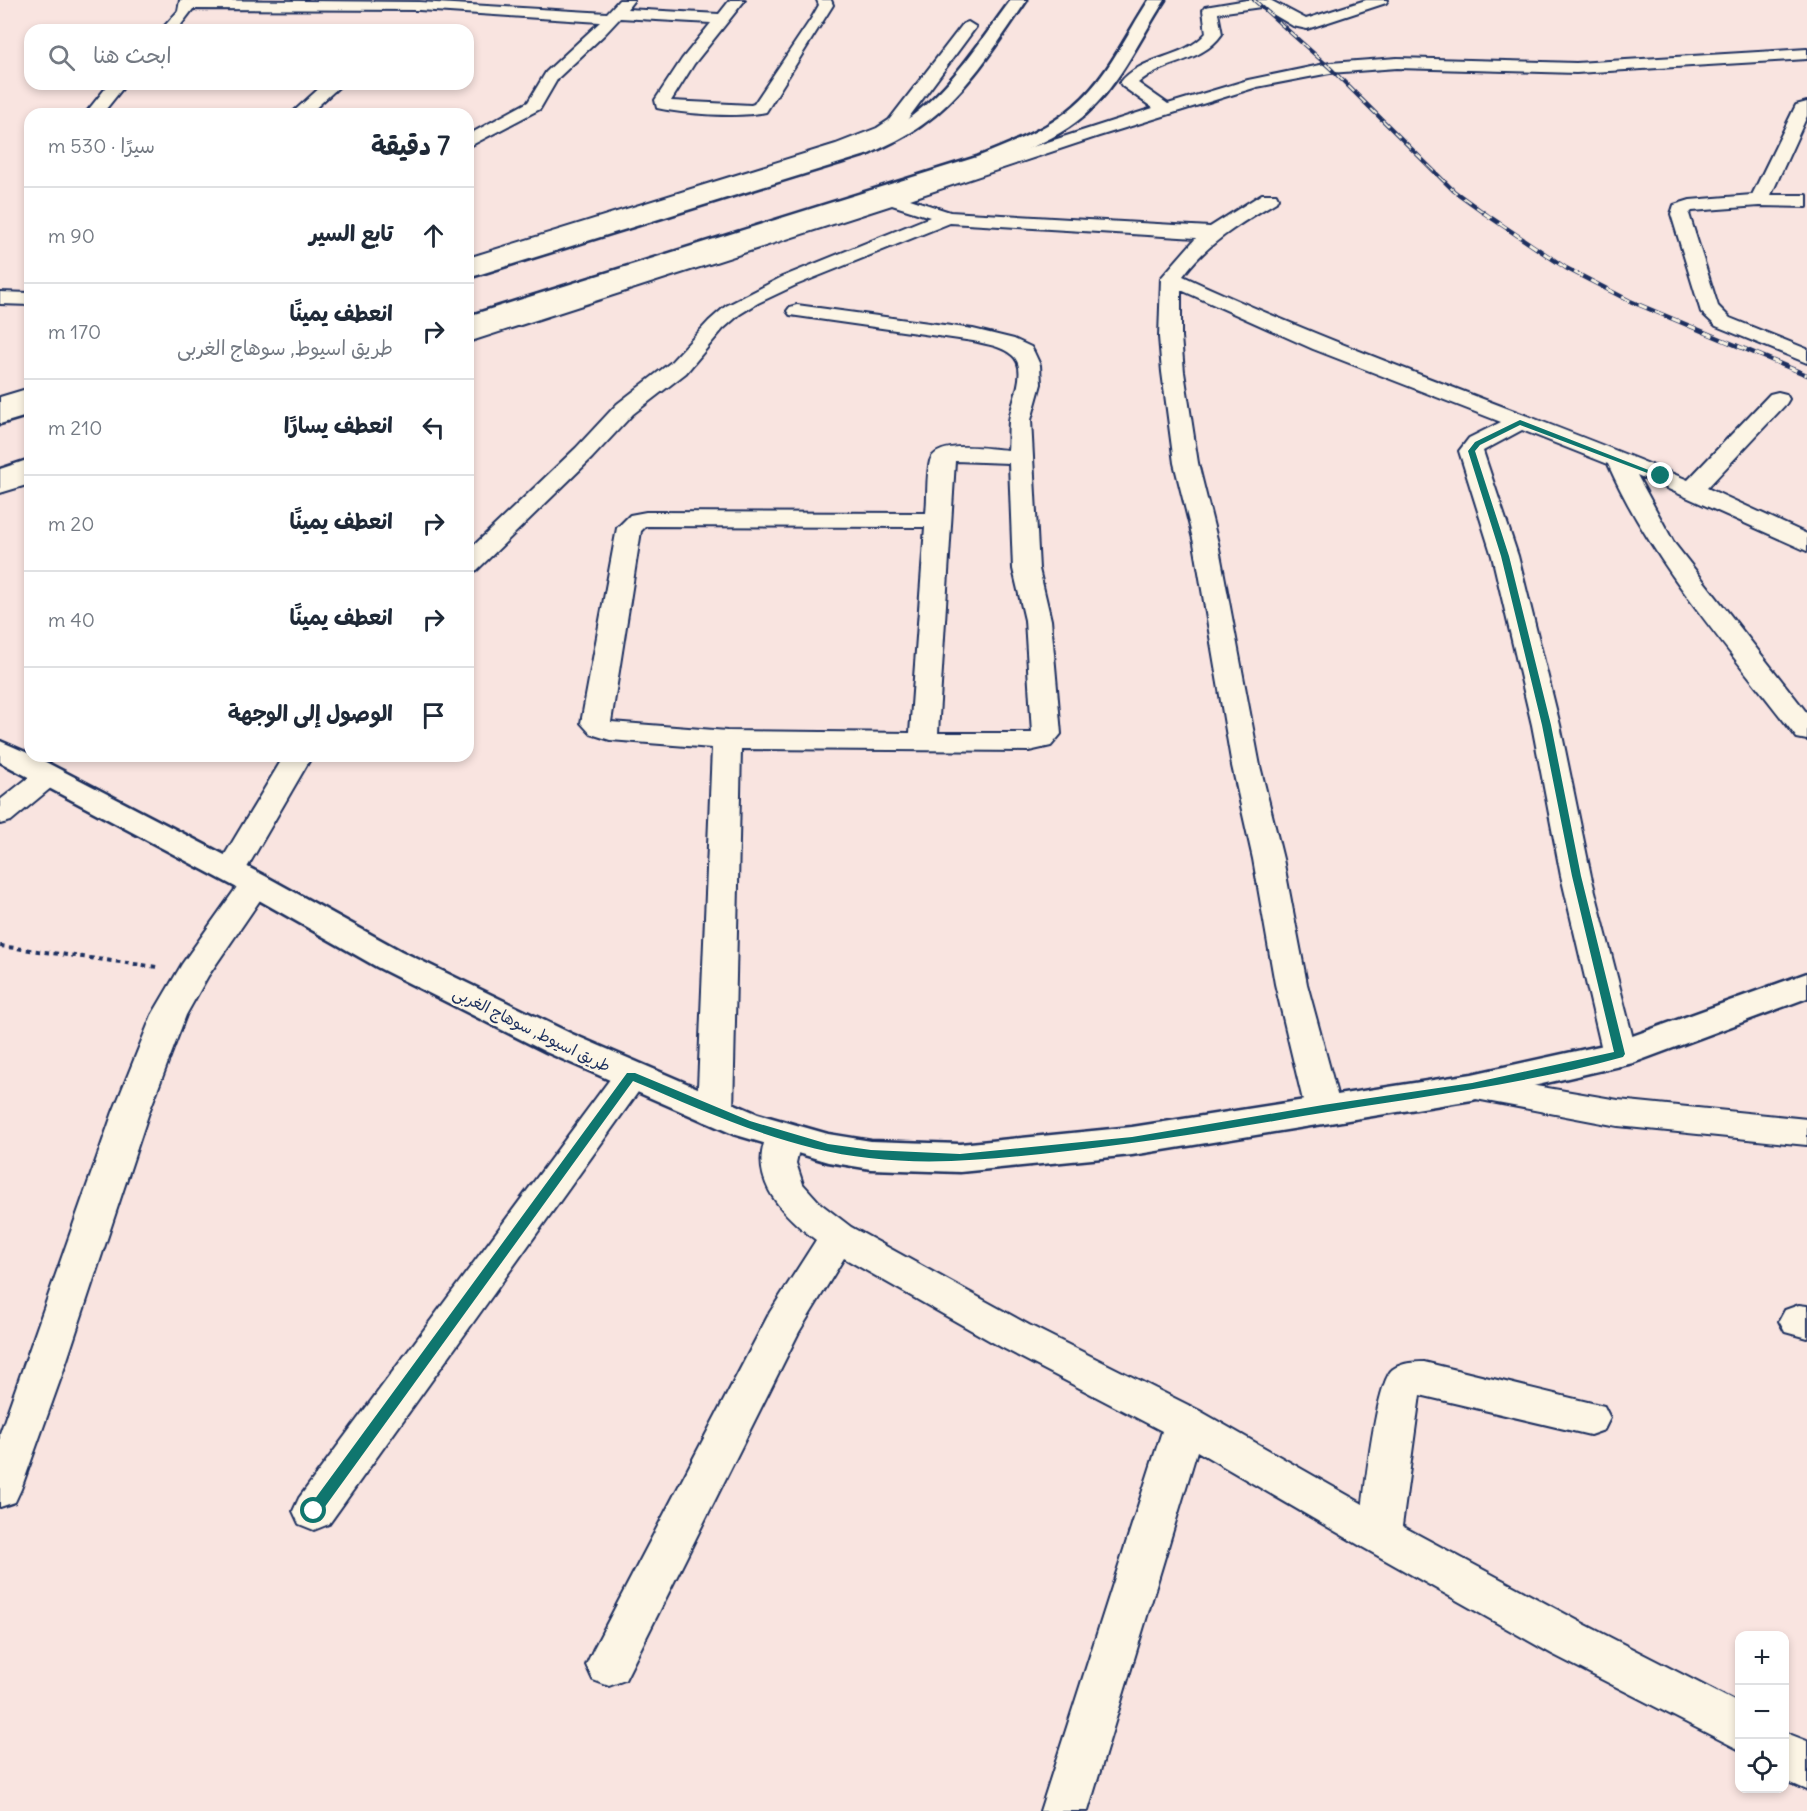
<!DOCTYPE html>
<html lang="ar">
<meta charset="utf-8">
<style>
:root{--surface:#fff;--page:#f2f2f3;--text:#1f2937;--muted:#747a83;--line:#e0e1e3}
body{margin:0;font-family:Delius,"Playpen Sans Arabic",sans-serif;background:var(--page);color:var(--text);direction:rtl}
.controls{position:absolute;right:18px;bottom:18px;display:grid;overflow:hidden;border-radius:12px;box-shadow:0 3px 9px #0003}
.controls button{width:54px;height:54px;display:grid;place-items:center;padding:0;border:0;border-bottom:2px solid var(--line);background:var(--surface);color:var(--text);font:30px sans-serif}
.stop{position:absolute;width:18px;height:18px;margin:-14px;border:4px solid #0f766e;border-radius:50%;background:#fff}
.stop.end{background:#0f766e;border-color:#fff;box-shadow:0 2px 6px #0008}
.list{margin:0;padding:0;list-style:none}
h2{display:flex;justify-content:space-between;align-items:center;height:78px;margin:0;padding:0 24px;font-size:26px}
h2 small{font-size:20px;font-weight:400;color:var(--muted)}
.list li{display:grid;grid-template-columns:39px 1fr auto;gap:18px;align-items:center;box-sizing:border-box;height:96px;padding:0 24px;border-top:2px solid var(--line)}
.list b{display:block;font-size:22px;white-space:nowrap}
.list p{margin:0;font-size:20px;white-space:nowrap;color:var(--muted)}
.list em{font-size:20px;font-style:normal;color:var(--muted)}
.icon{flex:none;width:33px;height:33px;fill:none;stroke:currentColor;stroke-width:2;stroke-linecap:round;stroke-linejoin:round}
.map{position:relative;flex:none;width:1807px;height:1811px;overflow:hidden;direction:ltr}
.search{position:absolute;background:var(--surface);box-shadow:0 3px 9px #0003;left:24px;top:24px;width:450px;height:66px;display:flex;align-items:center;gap:15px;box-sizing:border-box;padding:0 21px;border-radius:18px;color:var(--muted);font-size:22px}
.panel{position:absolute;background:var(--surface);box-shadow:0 3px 9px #0003;left:24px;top:108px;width:450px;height:654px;border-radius:18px;direction:rtl}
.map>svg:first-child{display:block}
</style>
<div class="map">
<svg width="1807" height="1811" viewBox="0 0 1807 1811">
<rect width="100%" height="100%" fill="#f9e4e0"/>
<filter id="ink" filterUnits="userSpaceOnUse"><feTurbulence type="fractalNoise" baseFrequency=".0167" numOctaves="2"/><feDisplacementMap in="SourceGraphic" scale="12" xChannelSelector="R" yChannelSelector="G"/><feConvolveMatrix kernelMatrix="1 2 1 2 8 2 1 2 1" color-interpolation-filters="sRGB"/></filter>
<g filter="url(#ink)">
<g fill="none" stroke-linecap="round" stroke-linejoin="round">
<defs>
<path id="minor" d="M180,0L419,2L607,13L619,0H634L627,9L719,14L730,0H745L694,64L671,101L751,105L754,104L811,19L819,5L817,0H831L833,5L766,112C739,118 684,114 657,108L655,100L682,59L711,23L620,18L605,34L558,78L540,109L468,147V135L528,102L546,72L600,22L419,10L193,9L177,30H161L178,11Z
M1247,0H1270L1306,19L1366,0H1388L1386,3L1307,29L1293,26L1261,7L1218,13L1222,34C1201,64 1164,60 1138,83L1168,104L1248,80L1330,63L1397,58L1576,63L1807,49V59L1576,73L1397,68L1330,73L1257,87L1099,136L910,199L950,212L967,213L1210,227L1262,194H1276L1278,198L1276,202C1241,223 1207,243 1183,276C1349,353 1521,410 1688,480L1770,394L1778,392L1786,394L1789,399L1786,404L1707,488L1807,534V551L1637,475L1674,543L1807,713V740L1797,738C1730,650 1653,565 1608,464L1522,430L1483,451L1518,556L1560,725L1591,876L1637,1054L1632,1062L1620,1066L1608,1062L1603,1054L1561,876L1532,725L1492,556L1459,451L1469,438L1501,422L1313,349L1181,290V337L1184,372L1198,463L1218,543L1260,766L1283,859L1307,984L1341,1109L1335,1118L1323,1122L1311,1118L1305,1109L1275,984L1253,859L1232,766L1194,543L1174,463L1162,372L1159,337L1161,278L1196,238L950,223L796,285L758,303L740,314L723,329L686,373L633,414L592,458L477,570L468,573V551L576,448L617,404L670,363L709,321L726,306L782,277L930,217L892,205L468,342V329L1153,108L1122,86L1120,83C1141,55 1183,60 1206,33L1203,10L1205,7Z
M968,22L976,27L901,128L889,136L848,152L468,270V258L836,144L877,128L889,120L963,24Z
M109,84H126L102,114H85Z
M324,84H342L309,114H291Z
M1807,102V116L1771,195H1807V207L1759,206L1692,211L1689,214L1718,306L1730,318L1807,349V363L1716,326L1701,312L1671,214L1674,205L1690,200L1752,195L1794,109L1796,105Z
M0,292L30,293V305L0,304Z
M797,305L973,329L1014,339L1031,347L1034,352L1040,365L1041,384L1031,420L1039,569L1051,620L1061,734L1051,746L1029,751L741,749L733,1112L727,1121L715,1125L703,1121L697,1112L712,748L610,740L591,734L581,723L617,528L630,515L646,512L926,513C928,497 926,476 930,461C937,439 990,449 1008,450C1009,440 1008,431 1009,422C1010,404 1030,369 1012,355C1002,346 986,344 973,341L790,315L787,311L790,307ZM955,461L1009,463L1013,569L1025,620L1032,733H938ZM646,526L925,527L910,733L727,731L611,722L641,531Z
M30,388V402L0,411V397Z
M30,469V484L0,493V478Z
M284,756H312L241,878L230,881L219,878L215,871Z
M48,767L58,770L63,776L58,782L11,821L0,824V800L38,770Z
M255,874L266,877L271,884L208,976L186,1015L149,1112L63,1372L21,1489L15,1502L0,1507V1433L113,1112L152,1015L182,964L244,877Z
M631,1064L643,1067L648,1076L643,1085L329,1524L314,1530L299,1524L293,1511L299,1498L619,1067Z
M1472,1075L1618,1100L1807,1119V1145L1618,1126L1460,1096L1455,1087L1460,1078Z
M784,1123L797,1127L802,1136L796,1163L803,1184L821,1204L851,1227L1029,1325L1200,1411L1363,1504C1366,1480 1377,1380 1393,1369C1401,1363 1414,1362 1424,1362L1604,1406L1610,1418L1604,1430L1590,1435L1420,1395L1402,1526L1584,1624L1740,1704V1750L1552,1654L1364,1548L1197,1451L1088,1811H1040L1162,1431L1001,1347L844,1258L799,1332L625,1680L609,1686L593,1680L586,1665L593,1650L770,1312L816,1240C779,1212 744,1175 771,1127Z
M1799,1305L1807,1306V1338L1785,1332L1779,1321L1785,1310Z
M1784,1732L1807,1741V1790L1784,1780Z"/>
<path id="secondary" d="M0,741L30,754V756H34L267,877L401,951L572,1034L758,1114L828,1134L871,1141L960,1144L1132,1127L1472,1074L1613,1043L1807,973V998L1633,1063L1472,1100L1132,1155L960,1172L871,1169L828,1162L733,1134L546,1052L377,967L243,891L0,762Z"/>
<path id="trunk" d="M1011,0H1027C997,44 966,94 922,125C906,137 887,145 869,154L468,278V265L855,146C875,137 895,128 912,116C953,85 981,40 1011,0Z
M1149,0H1165C1138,41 1117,92 1076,122C1051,141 1020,152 991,165L468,330V316L977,157C1011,143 1047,130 1075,105C1107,78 1126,35 1149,0Z
M30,400V415L0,424V409Z
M30,459V474L0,484V469Z"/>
</defs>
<!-- minor casing -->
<use href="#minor" stroke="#1b2f5e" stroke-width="4"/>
<!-- secondary casing -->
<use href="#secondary" stroke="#1b2f5e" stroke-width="5"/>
<!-- trunk casing -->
<use href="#trunk" stroke="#1b2f5e" stroke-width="5"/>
<!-- path -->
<path stroke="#1b2f5e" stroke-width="4" stroke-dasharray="4.5 4.5" stroke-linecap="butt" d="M0,946L157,967"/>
<!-- minor -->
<use href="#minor" fill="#fcf5e5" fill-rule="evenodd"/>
<!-- secondary -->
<use href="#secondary" fill="#fcf5e5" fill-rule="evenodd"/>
<!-- trunk -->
<use href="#trunk" fill="#fcf5e5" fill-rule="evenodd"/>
<defs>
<path id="rail-far1" d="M1254,0L1330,68L1454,191L1486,214"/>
<path id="rail" d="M1484,213L1566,268L1630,301L1807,375"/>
</defs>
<!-- rail-far1 casing -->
<use href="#rail-far1" stroke="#1b2f5e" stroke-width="4"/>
<!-- rail casing -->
<use href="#rail" stroke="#1b2f5e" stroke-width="4.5"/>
<!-- rail-far1 -->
<use href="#rail-far1" stroke="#fcf5e5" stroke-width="2" stroke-dasharray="8" stroke-linecap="butt"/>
<!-- rail -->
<use href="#rail" stroke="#fcf5e5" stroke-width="3" stroke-dasharray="9" stroke-linecap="butt"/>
</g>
</g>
<!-- route -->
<path fill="#0f766e" d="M1520,420L1664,476L1658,477L1520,425L1480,445L1475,451L1509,556L1551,725L1581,876L1625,1054L1623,1057C1518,1086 1410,1098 1303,1116C1216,1131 1129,1145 1041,1154C984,1160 927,1165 869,1158C786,1149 709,1113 633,1081L319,1515H309L307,1511L309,1507L627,1073H635L750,1121L828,1144L871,1150L960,1154L1132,1137L1323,1105L1472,1083L1614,1052L1572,876L1542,725L1501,556L1468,451L1475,442Z"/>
<g text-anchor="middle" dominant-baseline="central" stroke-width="5" stroke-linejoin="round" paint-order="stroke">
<!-- street labels -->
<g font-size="16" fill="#1b2f5e" stroke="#fcf5e5">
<text transform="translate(532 1029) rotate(26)">طريق اسيوط, سوهاج الغربى</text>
</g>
</g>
</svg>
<div class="controls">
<button>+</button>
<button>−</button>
<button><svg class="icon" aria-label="locate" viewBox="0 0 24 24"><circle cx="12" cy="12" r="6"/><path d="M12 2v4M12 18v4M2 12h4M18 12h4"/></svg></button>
</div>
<div class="stop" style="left:314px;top:1511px"></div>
<div class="stop end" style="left:1661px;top:476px"></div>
<div class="search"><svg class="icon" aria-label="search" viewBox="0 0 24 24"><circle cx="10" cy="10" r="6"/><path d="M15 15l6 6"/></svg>ابحث هنا</div>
<section class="panel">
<h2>7 دقيقة<small>سيرًا · 530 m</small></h2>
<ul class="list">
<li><svg class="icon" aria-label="ahead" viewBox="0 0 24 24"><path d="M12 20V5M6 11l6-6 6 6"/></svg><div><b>تابع السير</b></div><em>90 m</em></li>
<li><svg class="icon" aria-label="right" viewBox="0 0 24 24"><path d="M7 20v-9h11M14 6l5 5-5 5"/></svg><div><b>انعطف يمينًا</b><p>طريق اسيوط, سوهاج الغربى</p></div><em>170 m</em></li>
<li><svg class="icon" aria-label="left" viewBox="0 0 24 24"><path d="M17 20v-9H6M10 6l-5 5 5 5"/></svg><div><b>انعطف يسارًا</b></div><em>210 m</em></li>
<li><svg class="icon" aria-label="right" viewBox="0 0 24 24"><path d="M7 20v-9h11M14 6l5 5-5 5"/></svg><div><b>انعطف يمينًا</b></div><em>20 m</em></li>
<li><svg class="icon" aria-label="right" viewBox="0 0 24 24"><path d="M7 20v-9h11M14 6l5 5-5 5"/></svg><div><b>انعطف يمينًا</b></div><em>40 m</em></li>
<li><svg class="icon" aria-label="arrive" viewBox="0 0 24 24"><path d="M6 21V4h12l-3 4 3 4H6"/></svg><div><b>الوصول إلى الوجهة</b></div></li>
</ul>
</section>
</div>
